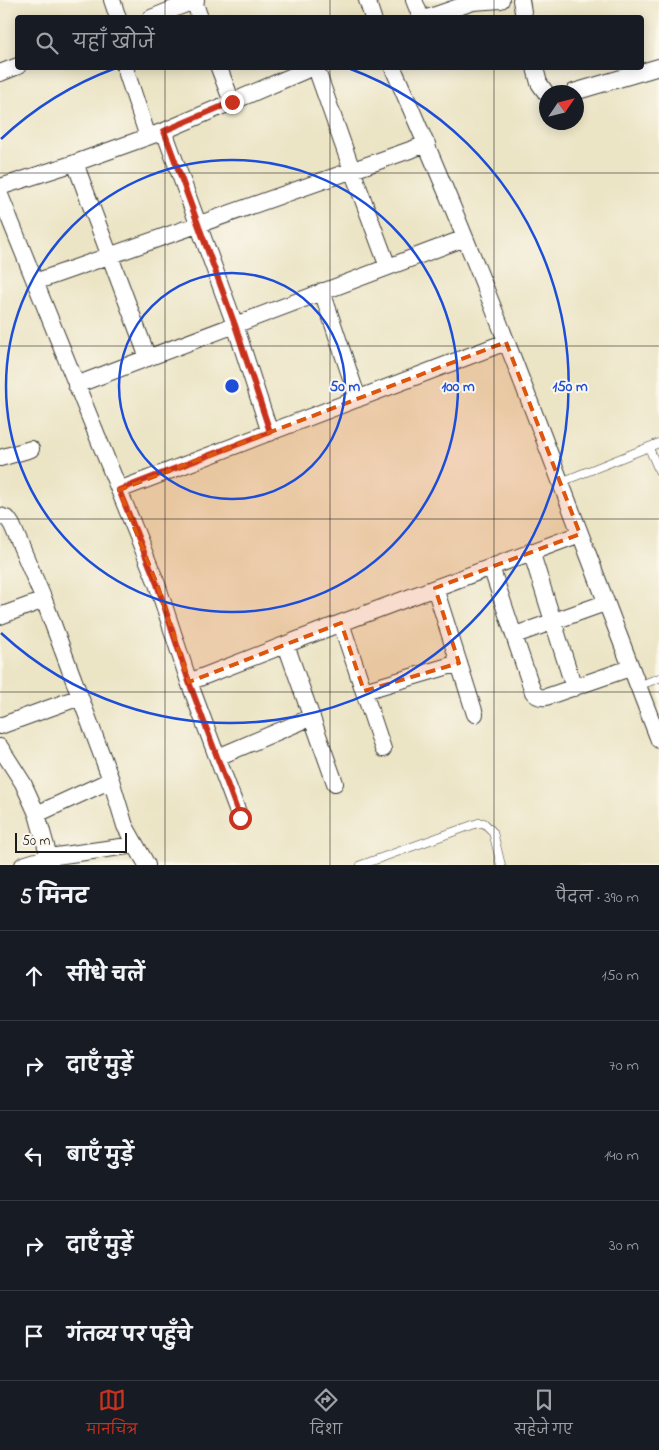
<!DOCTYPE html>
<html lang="hi">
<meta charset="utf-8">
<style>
:root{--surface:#171b24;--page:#20242c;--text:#f1f3f6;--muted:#9ea1a6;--line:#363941;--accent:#c8321e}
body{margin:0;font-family:"Indie Flower","Playpen Sans Deva",sans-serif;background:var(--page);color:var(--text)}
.compass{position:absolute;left:539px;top:85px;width:45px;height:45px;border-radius:50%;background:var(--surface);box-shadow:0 2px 12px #0003;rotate:55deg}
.scale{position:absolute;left:15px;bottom:12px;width:112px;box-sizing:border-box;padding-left:5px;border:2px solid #1c1c1c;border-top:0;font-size:14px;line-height:18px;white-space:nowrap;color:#1c1c1c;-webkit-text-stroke:4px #fbf7ec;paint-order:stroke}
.stop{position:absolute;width:15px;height:15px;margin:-11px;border:4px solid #c8321e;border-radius:50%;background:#fff}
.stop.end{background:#c8321e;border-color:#fff;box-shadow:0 1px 5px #0008}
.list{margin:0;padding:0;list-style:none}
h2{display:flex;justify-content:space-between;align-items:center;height:65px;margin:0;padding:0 20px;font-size:21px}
h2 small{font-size:16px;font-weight:400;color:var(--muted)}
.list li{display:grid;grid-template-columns:32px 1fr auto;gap:15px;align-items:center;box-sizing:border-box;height:90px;padding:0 20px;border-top:1px solid var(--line)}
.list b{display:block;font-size:19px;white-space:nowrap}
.list em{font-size:16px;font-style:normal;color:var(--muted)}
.icon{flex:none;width:28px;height:28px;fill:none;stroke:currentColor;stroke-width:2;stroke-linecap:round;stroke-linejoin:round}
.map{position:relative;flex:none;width:659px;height:865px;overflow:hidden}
.search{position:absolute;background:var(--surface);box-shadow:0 2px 12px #0003;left:15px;right:15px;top:15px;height:55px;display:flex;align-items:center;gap:12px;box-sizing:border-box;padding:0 18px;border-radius:5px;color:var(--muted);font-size:19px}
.sheet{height:515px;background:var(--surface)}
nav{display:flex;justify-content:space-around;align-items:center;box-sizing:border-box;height:70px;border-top:1px solid var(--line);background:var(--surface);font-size:14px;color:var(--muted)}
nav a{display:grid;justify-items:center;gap:2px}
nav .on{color:var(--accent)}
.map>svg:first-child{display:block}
</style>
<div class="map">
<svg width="659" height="865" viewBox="0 0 659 865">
<rect width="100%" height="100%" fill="#fbf7ec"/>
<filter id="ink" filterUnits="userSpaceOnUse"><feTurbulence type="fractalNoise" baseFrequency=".02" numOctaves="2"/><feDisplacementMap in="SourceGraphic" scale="10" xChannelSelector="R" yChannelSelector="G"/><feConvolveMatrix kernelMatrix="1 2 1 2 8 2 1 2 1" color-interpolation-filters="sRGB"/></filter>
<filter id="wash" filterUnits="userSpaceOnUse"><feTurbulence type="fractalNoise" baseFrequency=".0096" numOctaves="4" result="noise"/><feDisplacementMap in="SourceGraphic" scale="20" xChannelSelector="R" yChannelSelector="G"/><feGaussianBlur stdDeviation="1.12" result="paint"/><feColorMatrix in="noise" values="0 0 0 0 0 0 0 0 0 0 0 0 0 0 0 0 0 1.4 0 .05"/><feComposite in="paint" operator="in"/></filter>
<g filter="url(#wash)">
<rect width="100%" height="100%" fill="#ebe4c5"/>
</g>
<g filter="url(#ink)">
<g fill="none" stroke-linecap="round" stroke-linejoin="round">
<defs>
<path id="lane" d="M649,448L659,471
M561,482L659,443
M638,686L659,678
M361,865L478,823H484L493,832L501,865"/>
<path id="street" d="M112,0L118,18
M367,0L373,18
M414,0L421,18
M521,0L524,18
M194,1L200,18
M151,18L196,0
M427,18L473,2L501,0
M125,68L148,137
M219,68L232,102
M316,68L352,170L388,267
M393,68C491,288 572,516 659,740
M535,68L539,83L546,93
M0,73L18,66
M574,92L659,67
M164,131L235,325L270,433
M75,163L148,358
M0,187L75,163L164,131L311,68
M0,195L157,584L189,682
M35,282L427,144
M322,291L358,399
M76,385L465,238
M0,458L31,449
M119,490L506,342
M0,516L8,519L12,525L44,600L111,780L125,826L147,865
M531,551L574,688
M491,567L533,692C537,697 540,698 546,697L630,668
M435,588L475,714
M0,616L44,600
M341,623L383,749
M515,635L605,603
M286,645L335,783
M364,691L459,663
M0,726L80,697
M0,747L23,783L37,814L49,857
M218,757L312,717
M37,814L111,780
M240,818L189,682L341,623L580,534
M23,865L49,857L135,845"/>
</defs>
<!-- lane casing -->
<use href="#lane" stroke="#3b3a35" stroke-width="9"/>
<!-- street casing -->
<use href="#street" stroke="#3b3a35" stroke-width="18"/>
<!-- lane -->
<use href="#lane" stroke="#fff" stroke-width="8"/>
<!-- street -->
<use href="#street" stroke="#fff" stroke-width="16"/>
</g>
</g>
<g fill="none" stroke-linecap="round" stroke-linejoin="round" filter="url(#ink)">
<!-- route -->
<path stroke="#c8321e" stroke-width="6" d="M232,102L164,131L235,325L270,432L119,490L157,584L189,682L240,818"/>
</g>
<!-- marked area -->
<path fill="#de560d" fill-opacity="0.2" stroke="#de560d" stroke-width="4" stroke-dasharray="10 6" stroke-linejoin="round" d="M506,342L580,534L435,588L459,663L364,691L341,623L189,682L157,584L119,490Z"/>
<!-- grid -->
<path fill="none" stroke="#1c1c1c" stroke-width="1" stroke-opacity="0.55" d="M165,0V18M330,0V18M494,0V18M165,68V865M330,68V865M494,68V865M0,173H659M0,346H659M0,519H659M0,692H659"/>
<!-- distance rings -->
<g fill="none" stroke="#1d4ed8" stroke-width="2.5">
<circle cx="232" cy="386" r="113"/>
<circle cx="232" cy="386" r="226"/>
<path d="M1 139A338 338 0 0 1 116 68M348 68A338 338 0 1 1 1 633"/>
</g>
<circle cx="232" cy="386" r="8" fill="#1d4ed8" stroke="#fbf7ec" stroke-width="2.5"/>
<g font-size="15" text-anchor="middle" font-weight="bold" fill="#1d4ed8" stroke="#fbf7ec" stroke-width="4" stroke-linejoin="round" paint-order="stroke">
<text x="345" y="391">50 m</text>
<text x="458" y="391">100 m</text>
<text x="570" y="391">150 m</text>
</g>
</svg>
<svg class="compass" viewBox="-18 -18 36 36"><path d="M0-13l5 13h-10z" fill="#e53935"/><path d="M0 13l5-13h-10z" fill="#9ea1a6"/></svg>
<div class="scale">50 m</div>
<div class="stop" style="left:240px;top:818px"></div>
<div class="stop end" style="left:232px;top:102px"></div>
<div class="search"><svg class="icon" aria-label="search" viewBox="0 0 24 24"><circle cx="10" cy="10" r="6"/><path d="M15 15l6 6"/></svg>यहाँ खोजें</div>
</div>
<section class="sheet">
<h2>5 मिनट<small>पैदल · 390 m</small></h2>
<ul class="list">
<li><svg class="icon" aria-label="ahead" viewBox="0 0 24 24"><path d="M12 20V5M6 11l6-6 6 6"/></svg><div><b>सीधे चलें</b></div><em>150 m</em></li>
<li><svg class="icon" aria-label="right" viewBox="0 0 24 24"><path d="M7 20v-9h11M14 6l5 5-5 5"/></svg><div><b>दाएँ मुड़ें</b></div><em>70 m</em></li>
<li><svg class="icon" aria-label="left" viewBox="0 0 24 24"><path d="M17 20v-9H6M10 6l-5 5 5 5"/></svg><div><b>बाएँ मुड़ें</b></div><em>140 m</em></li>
<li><svg class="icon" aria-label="right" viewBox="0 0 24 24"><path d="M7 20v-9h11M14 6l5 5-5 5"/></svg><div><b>दाएँ मुड़ें</b></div><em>30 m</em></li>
<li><svg class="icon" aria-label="arrive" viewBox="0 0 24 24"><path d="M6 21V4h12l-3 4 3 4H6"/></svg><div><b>गंतव्य पर पहुँचे</b></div></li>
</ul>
</section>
<nav>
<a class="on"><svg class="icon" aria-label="map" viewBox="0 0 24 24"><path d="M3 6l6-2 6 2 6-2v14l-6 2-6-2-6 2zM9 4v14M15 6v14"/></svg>मानचित्र</a>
<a><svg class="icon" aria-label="directions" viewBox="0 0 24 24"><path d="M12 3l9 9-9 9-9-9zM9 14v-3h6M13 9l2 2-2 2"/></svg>दिशा</a>
<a><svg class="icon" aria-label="saved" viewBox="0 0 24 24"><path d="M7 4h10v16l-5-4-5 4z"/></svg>सहेजे गए</a>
</nav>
